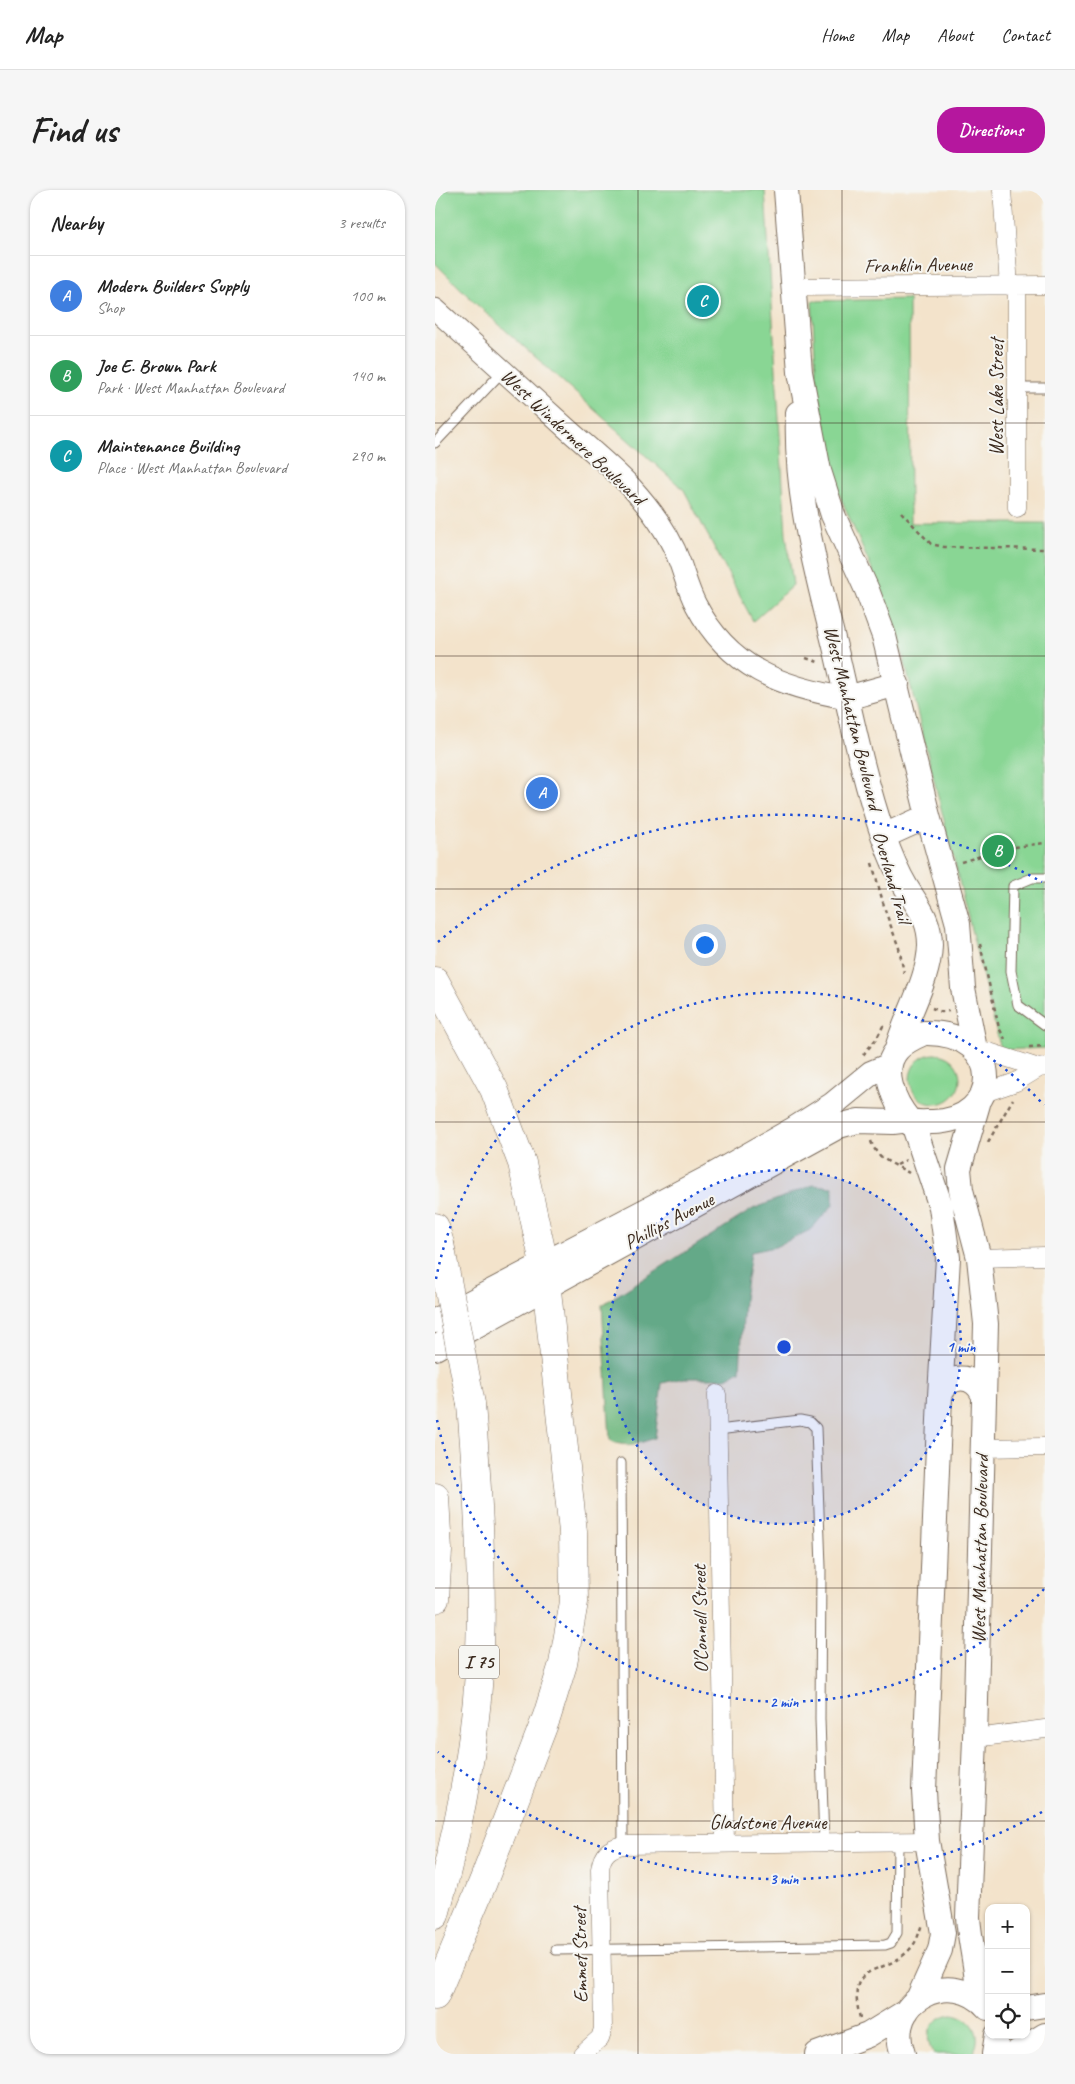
<!DOCTYPE html>
<meta charset="utf-8">
<style>
:root{--surface:#fff;--page:#f6f6f6;--text:#222;--muted:#767676;--line:#e0e0e0;--accent:#b5179e}
body{margin:0;font-family:Caveat,sans-serif;background:var(--page);color:var(--text)}
.controls{position:absolute;right:15px;bottom:15px;display:grid;overflow:hidden;border-radius:10px;box-shadow:0 1px 4px #0004}
.controls button{width:45px;height:45px;display:grid;place-items:center;padding:0;border:0;border-bottom:1px solid var(--line);background:var(--surface);color:var(--text);font:25px sans-serif}
.you{position:absolute;left:269px;top:754px;width:18px;height:18px;margin:-12px;border:4px solid #fff;border-radius:50%;background:#1a73e8;box-shadow:0 0 0 8px #1a73e833}
.badge{display:grid;place-items:center;width:32px;height:32px;border-radius:50%;background:var(--accent);color:#fff;font-size:16px;font-weight:700}
.pin{position:absolute;translate:-50% -50%;border:2px solid #fff;box-shadow:0 1px 5px #0006}
.list{margin:0;padding:0;list-style:none}
h2{display:flex;justify-content:space-between;align-items:center;height:65px;margin:0;padding:0 20px;font-size:21px}
h2 small{font-size:16px;font-weight:400;color:var(--muted)}
.list li{display:grid;grid-template-columns:32px 1fr auto;gap:15px;align-items:center;box-sizing:border-box;height:80px;padding:0 20px;border-top:1px solid var(--line)}
.list b{display:block;font-size:19px;white-space:nowrap}
.list p{margin:0;font-size:16px;white-space:nowrap;color:var(--muted)}
.list em{font-size:16px;font-style:normal;color:var(--muted)}
.icon{flex:none;width:28px;height:28px;fill:none;stroke:currentColor;stroke-width:2;stroke-linecap:round;stroke-linejoin:round}
.map{position:relative;flex:none;width:610px;height:1864px;overflow:hidden;border-radius:20px}
header{display:flex;align-items:center;gap:30px;box-sizing:border-box;height:70px;padding:0 25px;background:var(--surface);border-bottom:1px solid var(--line)}
header strong{font-size:24px}
nav{display:flex;gap:28px;margin-inline-start:auto;font-size:18px}
.intro{display:flex;align-items:center;justify-content:space-between;box-sizing:border-box;height:120px;padding:0 30px}
h1{margin:0;font-size:35px}
.button{padding:12px 22px;border-radius:20px;background:var(--accent);color:#fff;font-size:18px;font-weight:700}
main{display:flex;gap:30px;padding:0 30px}
aside{flex:1;background:var(--surface);border-radius:20px;box-shadow:0 1px 4px #0004}
.map>svg:first-child{display:block}
</style>
<header>
<strong>Map</strong>
<nav><a>Home</a><a>Map</a><a>About</a><a>Contact</a></nav>
</header>
<div class="intro"><h1>Find us</h1><a class="button">Directions</a></div>
<main>
<aside>
<h2>Nearby<small>3 results</small></h2>
<ul class="list">
<li><span class="badge" style="background:#3f7fe0">A</span><div><b>Modern Builders Supply</b><p>Shop</p></div><em>100 m</em></li>
<li><span class="badge" style="background:#2e9e5b">B</span><div><b>Joe E. Brown Park</b><p>Park · West Manhattan Boulevard</p></div><em>140 m</em></li>
<li><span class="badge" style="background:#0f9aa8">C</span><div><b>Maintenance Building</b><p>Place · West Manhattan Boulevard</p></div><em>290 m</em></li>
</ul>
</aside>
<div class="map">
<svg width="610" height="1864" viewBox="0 0 610 1864">
<rect width="100%" height="100%" fill="#f6f6f2"/>
<filter id="ink" filterUnits="userSpaceOnUse"><feTurbulence type="fractalNoise" baseFrequency=".02" numOctaves="2"/><feDisplacementMap in="SourceGraphic" scale="10" xChannelSelector="R" yChannelSelector="G"/><feConvolveMatrix kernelMatrix="1 2 1 2 8 2 1 2 1" color-interpolation-filters="sRGB"/></filter>
<filter id="wash" filterUnits="userSpaceOnUse"><feTurbulence type="fractalNoise" baseFrequency=".0096" numOctaves="4" result="noise"/><feDisplacementMap in="SourceGraphic" scale="20" xChannelSelector="R" yChannelSelector="G"/><feGaussianBlur stdDeviation="1.12" result="paint"/><feColorMatrix in="noise" values="0 0 0 0 0 0 0 0 0 0 0 0 0 0 0 0 0 1.4 0 .05"/><feComposite in="paint" operator="in"/></filter>
<g filter="url(#wash)">
<rect width="100%" height="100%" fill="#f3e3cb"/>
<!-- green -->
<path fill="#89d694" stroke="#628059" d="M0,0H330L351,344L358,395L318,431L249,300L39,112L0,73Z
M474,109L475,333H610V858L566,860L468,465L454,419L404,304L392,264L381,181L377,111Z
M475 889a25 25 0 1 1 50 0a25 25 0 1 1-50 0Z
M517,1824C537,1826 550,1846 537,1864H499C486,1846 497,1827 517,1824Z"/>
<!-- forest -->
<path fill="#6eb77e" stroke="#54704e" d="M378,995L398,997V1015L375,1040L340,1057L316,1062L309,1109L305,1181L291,1188H249L227,1193L220,1248C205,1253 189,1259 175,1250L167,1115L318,1019Z"/>
</g>
<g filter="url(#ink)">
<g fill="none" stroke-linecap="round" stroke-linejoin="round">
<defs>
<path id="service" d="M582,198H610
M0,253L68,181
M610,688H597L578,696L576,781L583,815L610,835
M283,1240L365,1230L375,1232L381,1238L386,1377L385,1529L389,1653
M186,1273L188,1655
M121,1760L450,1755L456,1753L462,1743L463,1652"/>
<path id="minor" d="M567,0L574,96
M357,97L610,95
M582,318V95
M544,862L551,861L604,878
M549,903L581,892L604,878L610,877
M544,1068L610,1066
M282,1204L290,1653
M547,1258L610,1257
M540,1548L610,1539
M147,1864L165,1848L168,1839L165,1679C167,1664 174,1658 188,1655L492,1651"/>
<path id="tertiary" d="M0,119C43,158 86,197 129,236C151,256 175,275 196,297C216,319 235,344 245,373C250,387 254,402 261,415C294,478 346,497 412,508"/>
<path id="secondary" d="M351,0L365,182L384,281L398,325L432,400L449,446L493,626L523,734L528,798L540,859
M363,223C360,310 382,382 402,465C416,525 428,587 448,645C454,662 462,682 471,697C483,717 495,729 495,755C494,791 471,825 462,859
M412,508L462,494
M449,646L493,626
M489,843C573,841 568,933 496,932C489,932 480,933 474,930C459,912 444,879 463,859C470,851 480,847 489,843Z
M543,914L524,979L526,1000L544,1068L551,1134L540,1548L533,1727C535,1755 543,1780 543,1808
M477,931L506,1017L513,1068L505,1206L489,1601L492,1651L508,1743L505,1760L483,1809
M0,1131L273,988L359,939L397,915L436,883L455,875
M0,1158L404,936L423,931L458,932L474,930
M505,1206C513,1183 538,1183 548,1204
M591,1818L610,1815
M382,1864L433,1845L472,1821
M468,1864C448,1811 516,1776 553,1818
M559,1864L562,1845
M579,1864L610,1845"/>
<path id="motorway" d="M0,791L59,899L87,973L109,1073L138,1342L139,1412L128,1474L112,1526L48,1692L0,1806
M0,1037L5,1054
M0,1307L3,1361L0,1409
M0,1725C22,1647 39,1565 44,1483C49,1393 43,1303 36,1214"/>
</defs>
<!-- service casing -->
<use href="#service" stroke="#7b6b5b" stroke-width="11"/>
<!-- minor casing -->
<use href="#minor" stroke="#7b6b5b" stroke-width="19"/>
<!-- tertiary casing -->
<use href="#tertiary" stroke="#7b6b5b" stroke-width="23"/>
<!-- secondary casing -->
<use href="#secondary" stroke="#7b6b5b" stroke-width="26"/>
<!-- motorway casing -->
<use href="#motorway" stroke="#7b6b5b" stroke-width="29"/>
<!-- path -->
<path stroke="#7b6b5b" stroke-width="2.5" stroke-dasharray="4 4" stroke-linecap="butt" d="M466,322L496,354L509,357L610,359
M371,468L383,472
M526,672L572,658L610,653
M437,673L451,723L464,758L469,783
M545,754L564,838L570,849
M497,818L507,822L514,821
M594,857L610,856
M428,865L442,848L449,834
M436,951C442,970 458,973 474,983
M553,952L578,909
M462,975L471,970
M425,1828C410,1767 448,1789 475,1759C482,1752 484,1743 487,1734"/>
<!-- service -->
<use href="#service" stroke="#fff" stroke-width="9"/>
<!-- minor -->
<use href="#minor" stroke="#fff" stroke-width="18"/>
<!-- tertiary -->
<use href="#tertiary" stroke="#fff" stroke-width="21"/>
<!-- secondary -->
<use href="#secondary" stroke="#fff" stroke-width="24"/>
<!-- motorway -->
<use href="#motorway" stroke="#fff" stroke-width="28"/>
<defs>
<path id="motorway-bridge" d="M5,1054L36,1214"/>
</defs>
<!-- motorway-bridge casing -->
<use href="#motorway-bridge" stroke="#7b6b5b" stroke-width="29" stroke-linecap="butt"/>
<!-- motorway-bridge -->
<use href="#motorway-bridge" stroke="#fff" stroke-width="28"/>
</g>
</g>
<!-- grid -->
<path fill="none" stroke="#3b2a1e" stroke-width="1" stroke-opacity="0.55" d="M203,0V1864M407,0V1864M0,233H610M0,466H610M0,699H610M0,932H610M0,1165H610M0,1398H610M0,1631H610"/>
<!-- distance rings -->
<circle cx="349" cy="1157" r="177" fill="#1d4ed8" fill-opacity=".12"/>
<g fill="none" stroke="#1d4ed8" stroke-width="2.5" stroke-dasharray="2.5 5">
<circle cx="349" cy="1157" r="177"/>
<path d="M609 1399A355 355 0 0 1 1 1225M1 1089A355 355 0 0 1 609 915"/>
<path d="M607 1622A532 532 0 0 1 3 1562M3 752A532 532 0 0 1 607 692"/>
</g>
<g text-anchor="middle" dominant-baseline="central" stroke-width="4" stroke-linejoin="round" paint-order="stroke">
<!-- shield labels -->
<rect fill="#f6f6f2" stroke="#73675e" stroke-width="1" x="24" y="1455.5" width="40" height="33" rx="4"/>
<g font-size="19" font-weight="bold" fill="#3b2a1e">
<text x="44" y="1472">I 75</text>
</g>
<!-- street labels -->
<g font-size="20" fill="#3b2a1e" stroke="#f6f6f2">
<text transform="translate(483 75) rotate(-1)">Franklin Avenue</text>
<text transform="translate(561 207) rotate(-90)">West Lake Street</text>
<text transform="translate(138 247) rotate(43)">West Windermere Boulevard</text>
<text transform="translate(418 528) rotate(76)">West Manhattan Boulevard</text>
<text transform="translate(457 687) rotate(74)">Overland Trail</text>
<text transform="translate(234 1031) rotate(-28)">Phillips Avenue</text>
<text transform="translate(545 1359) rotate(-89)">West Manhattan Boulevard</text>
<text transform="translate(265 1429) rotate(-91)">O'Connell Street</text>
<text x="333" y="1632">Gladstone Avenue</text>
<text transform="translate(145 1765) rotate(-91)">Emmet Street</text>
</g>
</g>
<circle cx="349" cy="1157" r="8" fill="#1d4ed8" stroke="#f6f6f2" stroke-width="2.5"/>
<g font-size="15" text-anchor="middle" font-weight="bold" fill="#1d4ed8" stroke="#f6f6f2" stroke-width="4" stroke-linejoin="round" paint-order="stroke">
<text x="526" y="1162">1 min</text>
<text x="349" y="1517">2 min</text>
<text x="349" y="1694">3 min</text>
</g>
</svg>
<div class="controls">
<button>+</button>
<button>−</button>
<button><svg class="icon" aria-label="locate" viewBox="0 0 24 24"><circle cx="12" cy="12" r="6"/><path d="M12 2v4M12 18v4M2 12h4M18 12h4"/></svg></button>
</div>
<div class="you"></div>
<div class="pin badge" style="left:107px;top:603px;background:#3f7fe0">A</div>
<div class="pin badge" style="left:563px;top:661px;background:#2e9e5b">B</div>
<div class="pin badge" style="left:268px;top:111px;background:#0f9aa8">C</div>
</div>
</main>
